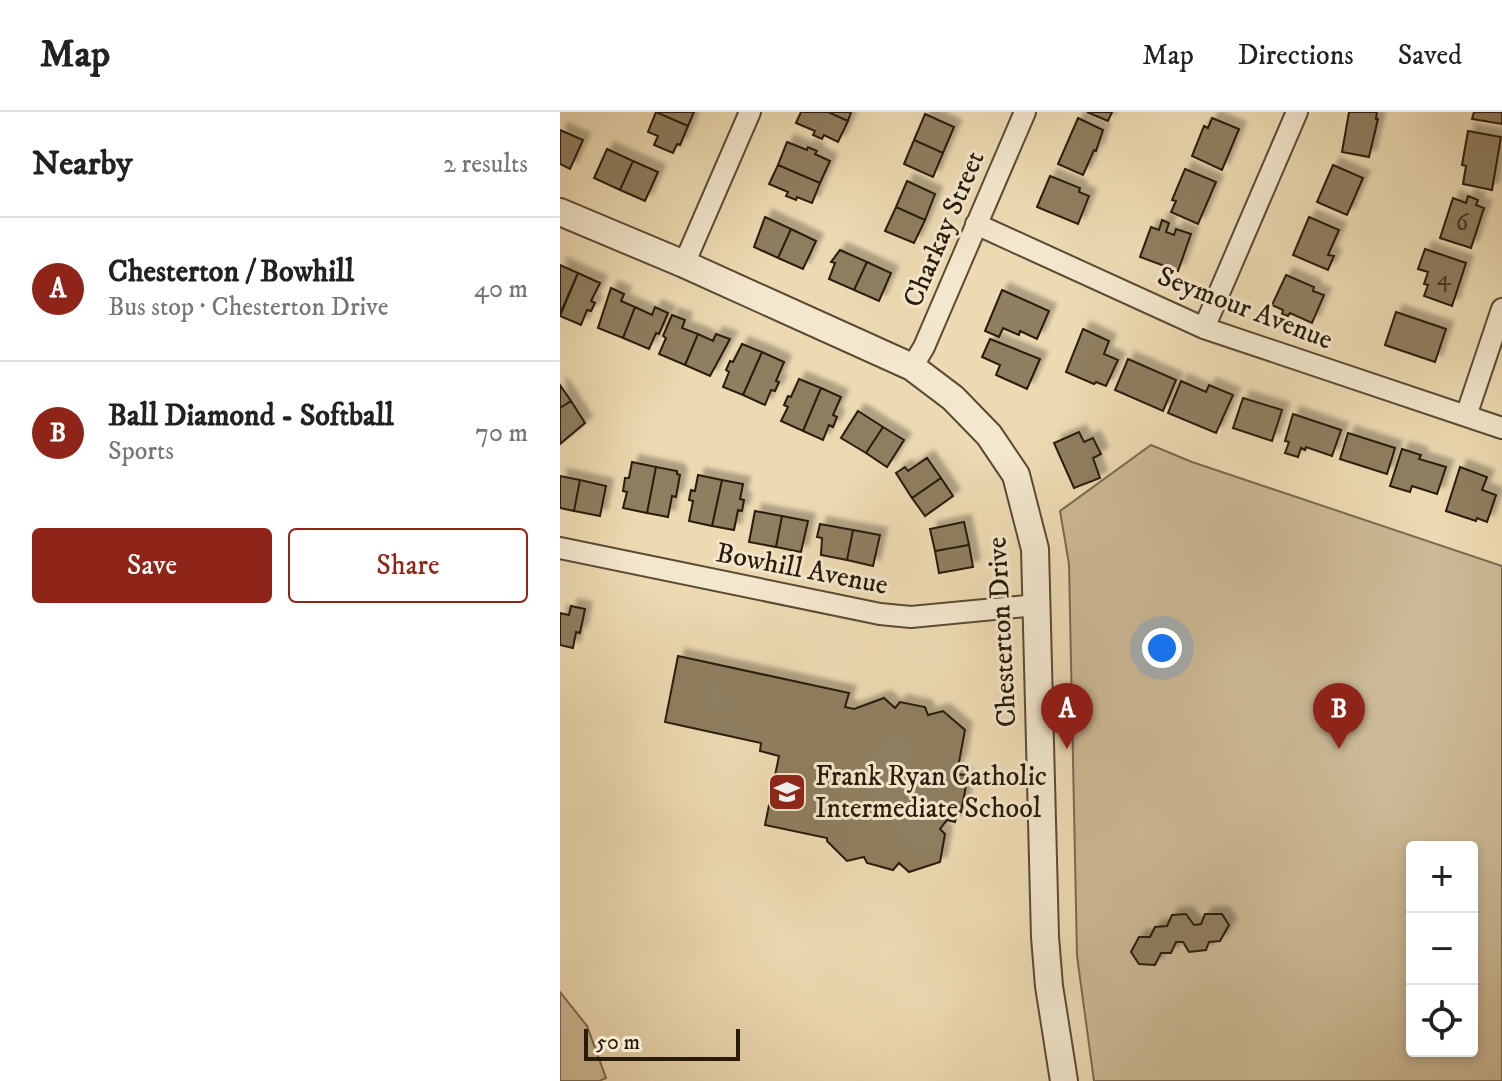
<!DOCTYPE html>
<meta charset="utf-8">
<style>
:root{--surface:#fff;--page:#f6f6f6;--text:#222;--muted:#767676;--line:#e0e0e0;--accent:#8f2418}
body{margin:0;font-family:"IM FELL DW Pica",serif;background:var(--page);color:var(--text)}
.controls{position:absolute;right:24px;bottom:24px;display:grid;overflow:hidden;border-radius:8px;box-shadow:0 4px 12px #0003}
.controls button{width:72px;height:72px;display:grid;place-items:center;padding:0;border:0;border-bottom:2px solid var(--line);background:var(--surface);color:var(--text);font:40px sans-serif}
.scale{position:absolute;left:24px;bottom:20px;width:156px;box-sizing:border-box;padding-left:8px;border:4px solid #291a09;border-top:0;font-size:22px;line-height:28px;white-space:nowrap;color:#291a09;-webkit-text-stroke:6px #f3e7cd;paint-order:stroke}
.you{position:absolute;left:602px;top:536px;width:28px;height:28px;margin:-20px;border:6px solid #fff;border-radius:50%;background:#1a73e8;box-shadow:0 0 0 12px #1a73e833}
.badge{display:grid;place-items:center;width:52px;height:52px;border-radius:50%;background:var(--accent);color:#fff;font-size:26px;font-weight:700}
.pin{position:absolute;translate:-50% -66px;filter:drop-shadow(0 2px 4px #0008)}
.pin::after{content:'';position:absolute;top:42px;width:28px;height:24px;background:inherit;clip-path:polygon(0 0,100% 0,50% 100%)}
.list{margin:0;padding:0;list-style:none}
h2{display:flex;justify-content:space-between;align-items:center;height:104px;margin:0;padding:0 32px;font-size:34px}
h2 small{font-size:26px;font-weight:400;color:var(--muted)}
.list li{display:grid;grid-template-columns:52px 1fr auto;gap:24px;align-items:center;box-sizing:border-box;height:144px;padding:0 32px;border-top:2px solid var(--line)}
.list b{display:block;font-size:30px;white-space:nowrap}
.list p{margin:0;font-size:26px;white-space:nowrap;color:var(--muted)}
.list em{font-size:26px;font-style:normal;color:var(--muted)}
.actions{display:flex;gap:16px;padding:24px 32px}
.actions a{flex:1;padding:18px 0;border:2px solid var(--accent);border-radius:8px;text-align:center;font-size:28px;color:var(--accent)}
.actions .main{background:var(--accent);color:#fff}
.icon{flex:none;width:44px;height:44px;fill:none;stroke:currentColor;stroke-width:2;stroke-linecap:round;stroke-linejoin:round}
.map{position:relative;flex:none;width:942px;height:969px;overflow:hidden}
header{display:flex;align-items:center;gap:48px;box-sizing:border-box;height:112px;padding:0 40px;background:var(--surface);border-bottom:2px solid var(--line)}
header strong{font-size:38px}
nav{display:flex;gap:44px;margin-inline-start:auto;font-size:28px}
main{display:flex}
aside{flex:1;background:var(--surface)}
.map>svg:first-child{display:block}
</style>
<header>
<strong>Map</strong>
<nav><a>Map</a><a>Directions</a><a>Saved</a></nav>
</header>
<main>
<aside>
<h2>Nearby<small>2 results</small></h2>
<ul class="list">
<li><span class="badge">A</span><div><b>Chesterton / Bowhill</b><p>Bus stop · Chesterton Drive</p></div><em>40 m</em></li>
<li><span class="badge">B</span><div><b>Ball Diamond - Softball</b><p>Sports</p></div><em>70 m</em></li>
</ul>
<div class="actions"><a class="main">Save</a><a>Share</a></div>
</aside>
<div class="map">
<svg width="942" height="969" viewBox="0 0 942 969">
<defs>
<filter id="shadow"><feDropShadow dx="7" dy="-7" stdDeviation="2" flood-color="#0004"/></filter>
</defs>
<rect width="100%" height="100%" fill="#eddab2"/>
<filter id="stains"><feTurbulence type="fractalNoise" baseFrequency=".0025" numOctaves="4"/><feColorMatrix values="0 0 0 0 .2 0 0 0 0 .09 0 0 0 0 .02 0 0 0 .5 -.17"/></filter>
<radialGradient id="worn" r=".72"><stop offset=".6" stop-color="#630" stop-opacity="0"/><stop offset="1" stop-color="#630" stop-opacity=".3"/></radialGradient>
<!-- green -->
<path fill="#ccb995" stroke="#7a6a4f" stroke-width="2" fill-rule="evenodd" d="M591,333L632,350L942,454V969H534L517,844L509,452L500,399ZM852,735H912V939H852Z
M0,880L27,914L46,966L39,969H0Z"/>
<!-- building -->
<path fill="#8f7e61" stroke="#291a09" stroke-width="2" filter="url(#shadow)" d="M96,0L128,14L120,33L117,32L113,41L94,33L98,24L88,20Z
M96,0H134L128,14Z
M241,0H268L288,9L278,30L264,23L262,27L253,23L255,19L236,11Z
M268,0H291L288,9Z
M527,0H552L548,9Z
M789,0H817L816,7H818L809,45L782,40Z
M914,0H942V12L912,7Z
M365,2L394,15L383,41L354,28Z
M518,6L543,18L536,39L534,38L523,63L498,52Z
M652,6L679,17L662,58L632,44L644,14L648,16Z
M0,18L23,28L10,57L0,52Z
M908,19L941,25L932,78L903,72L906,54L902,53Z
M354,28L383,41L373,65L344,52Z
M227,30L247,38L248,35L257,39L255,42L270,49L260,71L218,53Z
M47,37L73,49L60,78L34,66Z
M73,49L98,60L85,89L60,78Z
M218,53L260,71L252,91L237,85L236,88L226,84L228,80L209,72Z
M773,53L803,66L787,103L757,90Z
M625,57L656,70L638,112L611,100L616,89L612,88Z
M490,64L520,76L519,80L529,84L518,112L477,95Z
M347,69L375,82L365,108L336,95Z
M908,84L918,88L916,93L924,96L911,136L880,126L893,86L906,91Z
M336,95L365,108L354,131L325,119Z
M205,105L231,117L218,146L194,135Z
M749,105L779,118L768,143L774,144L768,158L733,143Z
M602,108L609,111L606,120L614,123L616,117L631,122L618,159L580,145L591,115L599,118Z
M231,117L256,129L243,157L218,146Z
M865,137L906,151L892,194L864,184L868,173L864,172L868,160L858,157Z
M280,138L307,150L294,178L269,167L275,151L271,150Z
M307,150L331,161L319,189L294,178Z
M0,153L18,161L0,202Z
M18,161L40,171L31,189L35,191L31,199L27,198L21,213L0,204Z
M726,163L754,175L753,179L764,183L752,211L730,201L728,204L722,202L723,198L712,193Z
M51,176L64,182L61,189L75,195L63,226L38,216Z
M442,178L489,199L477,227L460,219L459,223L443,216L439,225L425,219Z
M75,195L92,203L95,195L108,201L99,222L96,221L89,237L63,226Z
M836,200L886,217L875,250L825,233Z
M112,203L125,208L122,216L138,222L125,253L99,242L106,226L103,224Z
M523,217L549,229L544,242L558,248L546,274L536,270L534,272L506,260Z
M138,222L153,229L156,222L170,227L150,264L125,253Z
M430,227L480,247L467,277L436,263L440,253L422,245Z
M182,232L202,240L183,283L163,275L169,260L166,258L170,249L173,250Z
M202,240L224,250L216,269L219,270L215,279L211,278L205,293L183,283Z
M568,247L616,268L603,299L555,278Z
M239,267L261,276L243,319L221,309L228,295L224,293L228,284L231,285Z
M621,269L646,280L649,273L673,283L656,321L608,301Z
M0,273L11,289L0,296Z
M261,276L281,285L273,303L277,305L273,315L269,313L263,328L243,319Z
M683,286L722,298L712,329L673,316Z
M11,289L25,311L0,332V296Z
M298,299L323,315L306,341L281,326Z
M733,302L781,318L772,344L746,335L745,338L741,336L738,345L725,341L729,330L725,329Z
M323,315L344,328L327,355L306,341Z
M519,320L524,330L533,326L541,342L533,346L540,366L514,376L494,331Z
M788,321L835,336L827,362L780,347Z
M842,337L861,343L859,347L886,355L877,382L852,374L850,380L830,374Z
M367,346L381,366L352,386L336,361L345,355L348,359Z
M72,350L96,355L87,401L63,396L67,380L63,379L65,366H69Z
M96,355L117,359V362L120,363L116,385L112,384L108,405L87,401Z
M900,355L927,365L922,378L936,383L927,410L917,406L916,409L886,399Z
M138,363L162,368L152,414L129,409L133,389L129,388L131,378L135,379Z
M0,364L20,368L14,399L0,396Z
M381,366L393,384L365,404L352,386Z
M20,368L46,374L40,404L14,399Z
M162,368L183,372L180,387L184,388L182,399L178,398L174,418L152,414Z
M195,399L222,404L216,435L189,430Z
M222,404L248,409L241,440L216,435Z
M404,410L409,433L375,439L370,417Z
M260,412L293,418L287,448L261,443L262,426L257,425Z
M293,418L320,423L313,454L287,448Z
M409,433L413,455L379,461L375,439Z
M11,494L25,497L20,521L16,520L13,536L0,533V501L9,503Z
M118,544L289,581L285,595L294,597L324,586L335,596L340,590L365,595L368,603L383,599L405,618L399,650L395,655L396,662L405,663L403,674H406L401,700H397L395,710L387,708L380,717L385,722L380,750L349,760L339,751L333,758L307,751L304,745L287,749L267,729V726L205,713L219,644L200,639L201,631L105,610Z
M626,802L634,813L641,812L645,802H662L669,813L660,829L649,830L646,838L629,840L623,830H616L611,841H601L595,853L579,852L571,840L579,825H590L595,815L607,814L612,803Z"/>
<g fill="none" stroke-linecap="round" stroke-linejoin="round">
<defs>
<path id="minor" d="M416,112L644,216L942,316
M124,152L190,0
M644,216L737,0
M352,255L364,235L465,0
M906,304L942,197
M0,436L320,502L351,505L477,493"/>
<path id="tertiary" d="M0,100L124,152L352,255L393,286L429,323L456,363L475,437L485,825L489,874L504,969"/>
</defs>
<!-- minor casing -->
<use href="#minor" stroke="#5a4a33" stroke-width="24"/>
<!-- tertiary casing -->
<use href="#tertiary" stroke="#5a4a33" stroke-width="30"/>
<!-- minor -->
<use href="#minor" stroke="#f3e7cd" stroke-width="20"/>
<!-- tertiary -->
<use href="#tertiary" stroke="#f3e7cd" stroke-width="26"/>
</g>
<!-- icons -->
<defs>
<symbol id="school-square" viewBox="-11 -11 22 22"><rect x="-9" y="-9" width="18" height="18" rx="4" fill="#8f2418" stroke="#f3e7cd"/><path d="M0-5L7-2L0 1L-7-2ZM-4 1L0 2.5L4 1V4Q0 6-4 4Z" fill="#fff"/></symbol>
</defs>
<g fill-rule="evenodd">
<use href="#school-square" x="205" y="658" width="44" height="44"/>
</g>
<g text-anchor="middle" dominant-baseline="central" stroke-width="6" stroke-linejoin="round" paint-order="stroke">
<!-- number labels -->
<g font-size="24" fill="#42331f">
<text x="902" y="111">6</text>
<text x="884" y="166">4</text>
</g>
<!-- street labels -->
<g font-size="28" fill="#291a09" stroke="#f3e7cd">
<text transform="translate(384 117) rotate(-67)">Charkay Street</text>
<text transform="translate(685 196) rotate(21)">Seymour Avenue</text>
<text transform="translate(242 457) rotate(11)">Bowhill Avenue</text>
<text transform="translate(442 520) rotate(-93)">Chesterton Drive</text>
</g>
<!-- poi labels -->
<g font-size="28" fill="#291a09" stroke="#f3e7cd" text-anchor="start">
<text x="255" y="664">Frank Ryan Catholic<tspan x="255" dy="32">Intermediate School</tspan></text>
</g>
</g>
<rect width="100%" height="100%" filter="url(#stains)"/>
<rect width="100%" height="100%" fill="url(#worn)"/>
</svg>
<div class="controls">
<button>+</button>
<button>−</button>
<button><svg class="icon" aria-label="locate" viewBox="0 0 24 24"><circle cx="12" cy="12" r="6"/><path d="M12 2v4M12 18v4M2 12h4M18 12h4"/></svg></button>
</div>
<div class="scale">50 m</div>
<div class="you"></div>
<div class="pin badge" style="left:507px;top:637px">A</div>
<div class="pin badge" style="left:779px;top:637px">B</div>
</div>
</main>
